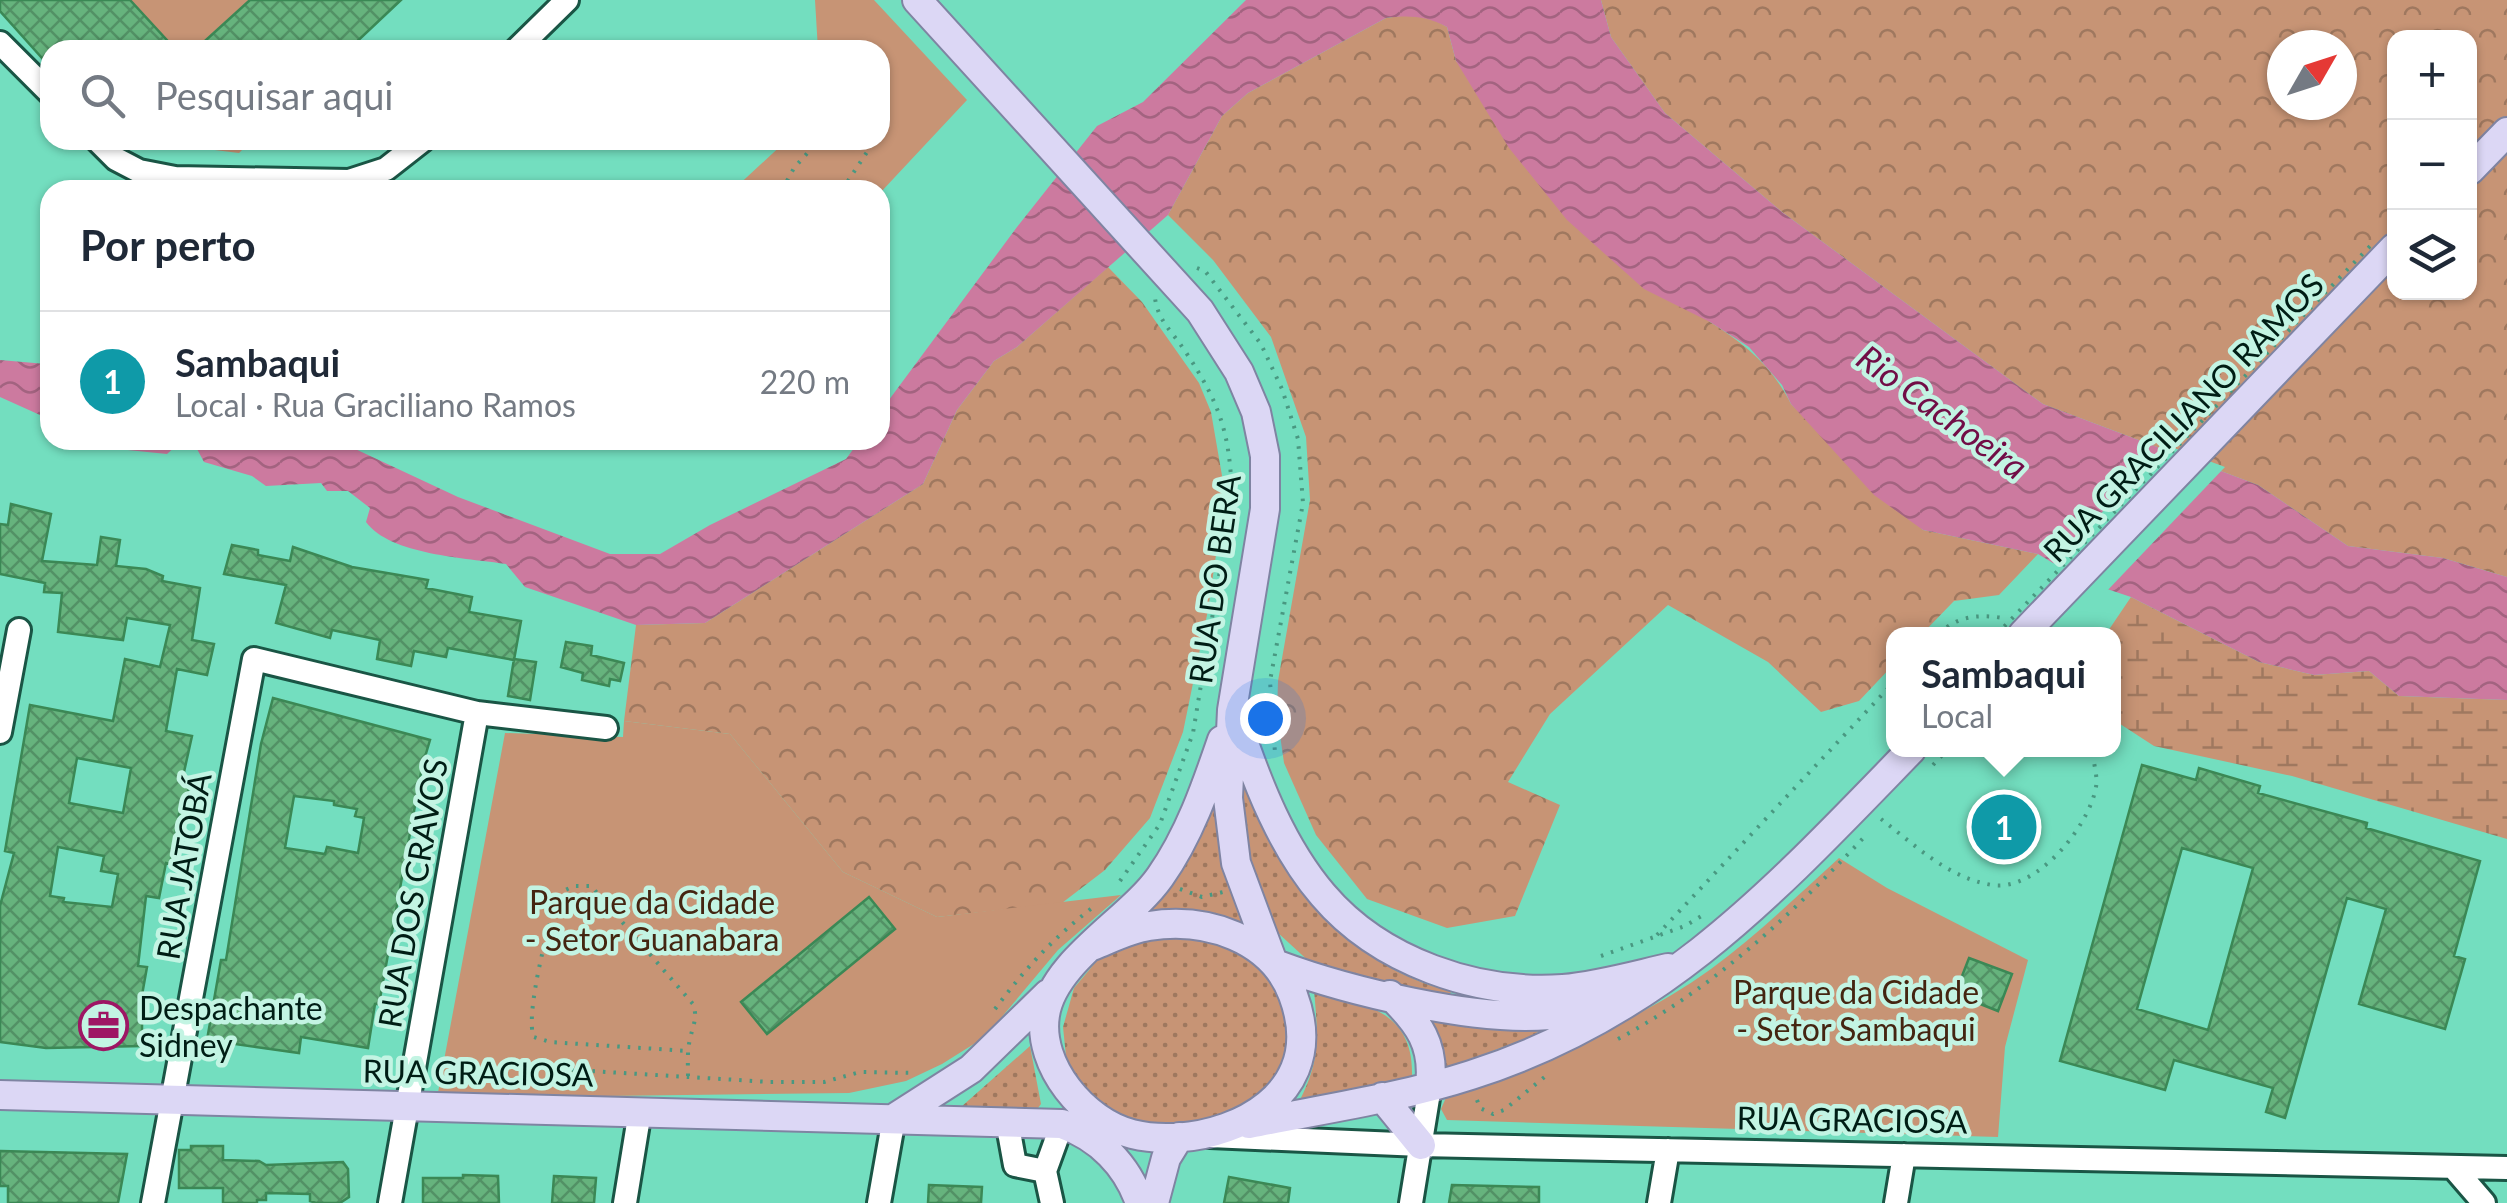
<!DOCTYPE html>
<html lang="pt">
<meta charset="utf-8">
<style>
:root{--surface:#fff;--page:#f6f6f7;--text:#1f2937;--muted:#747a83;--line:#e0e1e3;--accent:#db2777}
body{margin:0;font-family:Lato,sans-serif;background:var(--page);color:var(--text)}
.controls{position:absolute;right:30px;top:30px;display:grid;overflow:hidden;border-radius:20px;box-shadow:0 2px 8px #0004}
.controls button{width:90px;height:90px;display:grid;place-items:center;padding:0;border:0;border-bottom:2px solid var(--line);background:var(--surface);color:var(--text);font:50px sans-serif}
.compass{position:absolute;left:2267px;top:30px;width:90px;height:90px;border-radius:50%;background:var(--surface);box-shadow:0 2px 8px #0004;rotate:51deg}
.you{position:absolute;left:1265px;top:718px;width:35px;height:35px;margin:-25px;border:8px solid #fff;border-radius:50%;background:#1a73e8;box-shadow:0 0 0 15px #1a73e833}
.badge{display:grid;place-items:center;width:65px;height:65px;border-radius:50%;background:var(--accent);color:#fff;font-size:32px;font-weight:700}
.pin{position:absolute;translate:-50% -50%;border:5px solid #fff;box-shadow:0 2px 10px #0006}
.popup{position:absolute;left:1886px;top:627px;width:235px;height:130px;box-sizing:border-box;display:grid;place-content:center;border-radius:20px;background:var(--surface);filter:drop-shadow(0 2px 8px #0005);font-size:32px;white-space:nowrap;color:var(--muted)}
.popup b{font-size:38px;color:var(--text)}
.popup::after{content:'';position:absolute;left:50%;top:100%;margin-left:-20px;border:20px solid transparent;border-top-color:var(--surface)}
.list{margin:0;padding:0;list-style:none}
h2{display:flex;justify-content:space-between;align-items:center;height:130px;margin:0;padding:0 40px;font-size:42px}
h2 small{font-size:32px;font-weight:400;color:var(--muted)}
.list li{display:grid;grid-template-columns:65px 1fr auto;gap:30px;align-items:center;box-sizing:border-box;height:140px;padding:0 40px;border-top:2px solid var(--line)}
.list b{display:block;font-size:38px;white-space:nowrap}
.list p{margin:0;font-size:32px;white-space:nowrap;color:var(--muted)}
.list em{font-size:32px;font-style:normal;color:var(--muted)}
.icon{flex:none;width:55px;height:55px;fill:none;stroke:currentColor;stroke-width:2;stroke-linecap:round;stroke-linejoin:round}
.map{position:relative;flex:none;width:2507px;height:1203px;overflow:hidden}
.search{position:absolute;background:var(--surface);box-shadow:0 2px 8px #0004;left:40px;top:40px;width:850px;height:110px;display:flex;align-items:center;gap:25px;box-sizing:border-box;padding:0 35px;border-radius:30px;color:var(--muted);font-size:38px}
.panel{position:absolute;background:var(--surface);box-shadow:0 2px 8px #0004;left:40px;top:180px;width:850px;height:270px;border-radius:30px}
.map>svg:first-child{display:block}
</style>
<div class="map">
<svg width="2507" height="1203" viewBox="0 0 2507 1203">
<defs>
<pattern id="grass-dots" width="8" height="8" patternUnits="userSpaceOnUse" patternTransform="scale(2.5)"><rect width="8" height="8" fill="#c79475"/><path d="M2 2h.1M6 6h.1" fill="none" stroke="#9f785f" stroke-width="1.8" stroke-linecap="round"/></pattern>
<pattern id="forest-crowns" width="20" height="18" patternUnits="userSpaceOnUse" patternTransform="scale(2.5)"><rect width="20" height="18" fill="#c79475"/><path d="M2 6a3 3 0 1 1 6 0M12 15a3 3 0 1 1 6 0" fill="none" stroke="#9f785f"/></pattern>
<pattern id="wetland-marsh" width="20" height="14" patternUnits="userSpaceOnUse" patternTransform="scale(2.5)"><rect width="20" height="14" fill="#c79475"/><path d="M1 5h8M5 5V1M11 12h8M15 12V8" fill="none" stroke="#9f785f"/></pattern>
<pattern id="water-waves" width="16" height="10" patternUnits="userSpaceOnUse" patternTransform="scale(2.5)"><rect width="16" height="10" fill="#cc7a9f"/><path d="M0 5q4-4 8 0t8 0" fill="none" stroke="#a36380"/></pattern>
<pattern id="building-cross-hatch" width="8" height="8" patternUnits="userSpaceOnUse" patternTransform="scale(2.5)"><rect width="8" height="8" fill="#66b37d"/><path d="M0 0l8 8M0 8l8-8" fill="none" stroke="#529165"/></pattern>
</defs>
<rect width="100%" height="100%" fill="#73debf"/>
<!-- grass -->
<path fill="url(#grass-dots)" d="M1241,773C1277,873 1343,965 1451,991L1449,1000L1314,966L1277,932L1260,904L1243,836Z
M1219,781L1218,839L1227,882L1245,929L1147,914L1176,874Z
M1195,933L1231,944L1263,968L1283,1005L1287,1046L1276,1083L1218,1125L1158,1131L1119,1120L1087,1094L1067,1066L1063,1027L1074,988L1100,957L1135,939Z
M1314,990C1365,1004 1414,1011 1412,1076L1408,1080L1299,1102C1321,1059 1318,1036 1314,990Z
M1426,1020L1546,1027L1530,1037L1439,1071Z
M1030,1046L1041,1104L1038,1108L961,1107Z"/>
<!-- forest -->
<path fill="url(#forest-crowns)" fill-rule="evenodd" d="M1601,0H2507V577L2443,558L2348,546L2258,485L2043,404L1782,212L1665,113L1611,37ZM2394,38H2470V292H2394ZM2282,45H2342V105H2282Z
M1408,15L1431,18L1447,27L1456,61L1710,322C1745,344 1772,366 1791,404L1923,530L2038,554L1999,595L1954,601L1922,634H1894V664L1859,701L1821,712L1768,662L1668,605L1550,714L1508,782L1560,805L1515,916L1447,928L1367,899L1316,835L1284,763L1277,714L1278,681L1310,500L1306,437L1271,337L1213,260L1168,215L1222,116L1248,93L1386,18Z
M1108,267L1142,302L1199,383L1211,412L1225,493L1208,610L1183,732L1150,818L1105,870L1062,903L937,917L843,872L730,734L624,721L636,625L705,623L923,484L957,410L994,361L1017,347Z"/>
<!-- wetland -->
<path fill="url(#wetland-marsh)" d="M2131,597L2259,662L2314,675L2369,671L2399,696L2507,700V839L2292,776L2154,746L2114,720V634H2106Z"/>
<!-- park -->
<path fill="#c79475" d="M0,0H401L348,50H50Z
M815,0H874L967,100L880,193V190H733L787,140H880V50H818Z
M133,140H252L239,153Z
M624,721L730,734L843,872L937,917L1121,895L1058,950L985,1037L942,1064L906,1081L849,1093L437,1098L505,733L623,737Z
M1839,858L1887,888L2028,960L2005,1047L1998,1137L1447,1120L1441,1109L1448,1093C1539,1060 1632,1026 1711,969C1756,936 1797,896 1839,858Z"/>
<!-- water -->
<path fill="url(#water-waves)" d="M1246,0H1601L1611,37L1665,113L1782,212L2043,404L2258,485L2348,546L2443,558L2507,577V700L2399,696L2369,671L2314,675L2259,662L2131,597L2083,581L2038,554L1923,530L1874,495L1791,404L1782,385L1749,347L1710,322L1644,289L1567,220L1509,148L1456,61L1447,27C1426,16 1409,15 1386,18L1248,93L1222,116L1168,215L1017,347L994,361L957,410L923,484L705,623L636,625L525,587L506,564C467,558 390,555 366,522L370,508L348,491H327L321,483L266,486L252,476L204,462L197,449L176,446L167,454L88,446L72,440H336L458,497L610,554H660L710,525L846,459L860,440H880V412L1017,227L1097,126L1143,102Z
M0,360L46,364L50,369V427L40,415L0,397Z"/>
<!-- pier -->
<path fill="#73debf" d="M2166,445L2225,467L2105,593L2081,585L2050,567Z"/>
<!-- building -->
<path fill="url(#building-cross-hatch)" stroke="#3b8855" stroke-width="2.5" fill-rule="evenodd" d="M0,0H130L176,50H50V67L0,11Z
M250,0H401L348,50H195Z
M11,504L51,514L42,561L97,565L101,537L120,540L116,566L146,569L163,576L162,581L200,588L192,640L214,644L207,675L177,669L166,731L192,736L182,781L190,782L183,815L179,814L170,864L166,863L159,898L146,896L138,966L147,967L142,995V1046L46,1048L0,1042V906L14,853L5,851L30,705L113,721L125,659L160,667L170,625L127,618L123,640L58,632L62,593L44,592L45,583L0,574V524L8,525ZM77,758L131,768L123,813L69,803ZM58,847L104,856L101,871L118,874L112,907L63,902L64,898L50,896Z
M232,545L258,550V555L290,561L293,547L352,567L428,580L426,588L472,597L469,612L521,621L514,660L448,648L446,657L414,651L411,666L377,659L380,640L332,630L330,638L276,623L286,585L224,574Z
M566,642L592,646L591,655L624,663L620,681L610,679L609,686L582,680L583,673L561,667Z
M514,659L536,662L530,700L508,696Z
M273,698L430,740L422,767L379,1004H375L368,1048L301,1037L299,1053L207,1040L221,960H226L261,744ZM294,796L334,801V805L357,809L355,816L364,818L358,853L327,847L325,854L285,848Z
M2142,765L2196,780L2199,768L2260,786L2258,793L2367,823L2366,828L2480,861L2454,956L2465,959L2445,1029L2359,1004L2386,909L2347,898L2285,1118L2266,1112L2273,1088L2174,1060L2165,1090L2060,1061ZM2182,848L2253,868L2208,1030L2137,1009Z
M869,897L895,929L767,1034L741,1002Z
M1969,958L2012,974L1998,1011L1955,994Z
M191,1146H223V1160L259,1161L266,1165L343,1162L348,1169L349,1197L340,1203H316L310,1201V1194L266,1193V1200H257V1203H223V1188H179V1150H191Z
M0,1151L127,1154L118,1203H8V1186H0Z
M463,1175L498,1176L499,1203H423V1178H463Z
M554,1176L596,1178L594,1203H552Z
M1229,1177L1290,1188L1288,1203H1224Z
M929,1185L982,1187L981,1203H928Z
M1452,1185L1539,1187V1203H1449Z"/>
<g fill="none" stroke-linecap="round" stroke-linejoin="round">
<defs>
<path id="minor" d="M0,43L50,93
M516,50L567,0
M97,140L116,159L139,171L175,178L349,181L386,169L423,140
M0,732L19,630
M1007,1121L1015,1165L1045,1171
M1210,1136L1421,1145L2507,1168
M2453,1167L2484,1203
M153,1203L254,659L477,713L606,728
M390,1203L477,713
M625,1203L640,1111
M879,1203L894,1118
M1052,1203L1045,1171L1062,1124
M1411,1203L1430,1086
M1659,1203L1668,1150
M1896,1203L1904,1155"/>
<path id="major" d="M917,0L1200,311L1239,372L1256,412L1265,456V509L1232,710L1228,798L1236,863L1271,957
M2470,170L2507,132
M2023,634L2394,248
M1238,726C1258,785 1282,847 1323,895C1380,962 1477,995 1563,989C1598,986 1633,976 1668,968
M1092,946C1110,939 1129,929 1149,926C1206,917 1272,938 1293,995C1302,1019 1305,1045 1295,1069C1272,1125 1188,1148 1132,1134C1084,1122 1037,1065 1045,1015C1053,961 1129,921 1160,877C1189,836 1206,787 1222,740
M1278,965C1348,991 1475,1022 1549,1015C1574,1012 1599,1002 1622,992
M1390,995C1419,1023 1435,1045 1430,1086
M0,1095L1062,1124C1099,1137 1127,1165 1140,1203
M1382,1097L1421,1145
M896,1117L971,1069L1048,994
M1249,1124C1323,1109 1400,1098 1471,1075C1663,1014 1776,889 1911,750
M1154,1203L1166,1158L1179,1137"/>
</defs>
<!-- minor casing -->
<use href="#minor" stroke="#1a5545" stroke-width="28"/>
<!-- major casing -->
<use href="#major" stroke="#7f84a2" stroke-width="32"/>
<!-- path -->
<path stroke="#499881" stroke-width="4" stroke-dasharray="2.5 8" stroke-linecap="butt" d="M880,133L886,68
M782,190L794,168L819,140
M842,190L875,140
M1197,268L1205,271L1261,344L1282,389L1298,439L1303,503L1270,681L1275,753
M1939,634C1956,616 1979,614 2003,618
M1933,765L1947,750
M1881,819C1915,845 1948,878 1992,885C2036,892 2089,827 2096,787C2098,776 2093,761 2092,750
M1120,881L1160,824L1193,733L1232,498C1230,434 1221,405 1185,351C1172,331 1158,321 1155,298
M1180,889L1202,897L1223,892
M1657,935L1894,682
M1601,956L1685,926L1703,915
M995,1009C1024,970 1053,938 1092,908
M1618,1039C1718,985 1791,915 1868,833
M688,1076C688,1064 687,1051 690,1039C693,1025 698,1018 693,1004L591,886H574L561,892C550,913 524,1018 534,1037L550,1042L688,1051
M482,1083L509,1066L770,1082H824L860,1072L916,1073
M1477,1100L1480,1108L1493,1114L1504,1110L1547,1075"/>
<!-- minor -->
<use href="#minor" stroke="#fff" stroke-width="22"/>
<!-- major -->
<use href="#major" stroke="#dcd7f5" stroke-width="28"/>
<!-- path-bridge -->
<path stroke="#499881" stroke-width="4" stroke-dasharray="2.5 8" stroke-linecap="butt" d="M1997,634L2374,242"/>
</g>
<!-- icons -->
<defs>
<symbol id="office-ring" viewBox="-11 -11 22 22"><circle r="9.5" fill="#c3f4e3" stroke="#9e1664" stroke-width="1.5"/><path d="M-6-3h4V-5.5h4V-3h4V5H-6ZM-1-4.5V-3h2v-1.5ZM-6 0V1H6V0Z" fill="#9e1664"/></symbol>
</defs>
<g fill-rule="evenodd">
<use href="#office-ring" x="76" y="998" width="55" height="55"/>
</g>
<g text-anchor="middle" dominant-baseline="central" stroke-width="9" stroke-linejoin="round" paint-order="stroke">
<!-- street labels -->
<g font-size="32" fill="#001d15" stroke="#c3f4e3">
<text transform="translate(2183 417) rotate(-46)">RUA GRACILIANO RAMOS</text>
<text transform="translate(1214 579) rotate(-82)">RUA DO BERA</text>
<text transform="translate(183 866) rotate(-80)">RUA JATOBÁ</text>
<text transform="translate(412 893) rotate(-80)">RUA DOS CRAVOS</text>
<text transform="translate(478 1072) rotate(1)">RUA GRACIOSA</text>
<text transform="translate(1852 1119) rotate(1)">RUA GRACIOSA</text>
</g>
<!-- park labels -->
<g font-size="32" fill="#442511" stroke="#c3f4e3">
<text x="652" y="901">Parque da Cidade<tspan x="652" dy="37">- Setor Guanabara</tspan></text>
<text x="1856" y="991">Parque da Cidade<tspan x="1856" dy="37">- Setor Sambaqui</tspan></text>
</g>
<!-- poi labels -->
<g font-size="32" fill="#001d15" stroke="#c3f4e3" text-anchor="start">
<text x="139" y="1007">Despachante<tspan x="139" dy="37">Sidney</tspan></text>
</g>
<!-- water labels -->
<g font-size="35" font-style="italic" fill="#710d46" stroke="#c3f4e3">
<text transform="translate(1943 411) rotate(36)">Rio Cachoeira</text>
</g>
</g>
</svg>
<div class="controls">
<button>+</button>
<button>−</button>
<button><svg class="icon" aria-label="layers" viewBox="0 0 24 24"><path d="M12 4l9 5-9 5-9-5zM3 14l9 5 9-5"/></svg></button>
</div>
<svg class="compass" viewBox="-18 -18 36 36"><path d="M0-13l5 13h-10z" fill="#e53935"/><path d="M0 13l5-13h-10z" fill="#747a83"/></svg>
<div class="you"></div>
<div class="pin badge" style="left:2004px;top:827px;background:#0f9aa8">1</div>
<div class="popup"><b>Sambaqui</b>Local</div>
<div class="search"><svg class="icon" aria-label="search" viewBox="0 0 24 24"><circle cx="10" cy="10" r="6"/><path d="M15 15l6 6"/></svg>Pesquisar aqui</div>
<section class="panel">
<h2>Por perto<small></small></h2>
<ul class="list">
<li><span class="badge" style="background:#0f9aa8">1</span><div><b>Sambaqui</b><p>Local · Rua Graciliano Ramos</p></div><em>220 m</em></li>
</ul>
</section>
</div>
